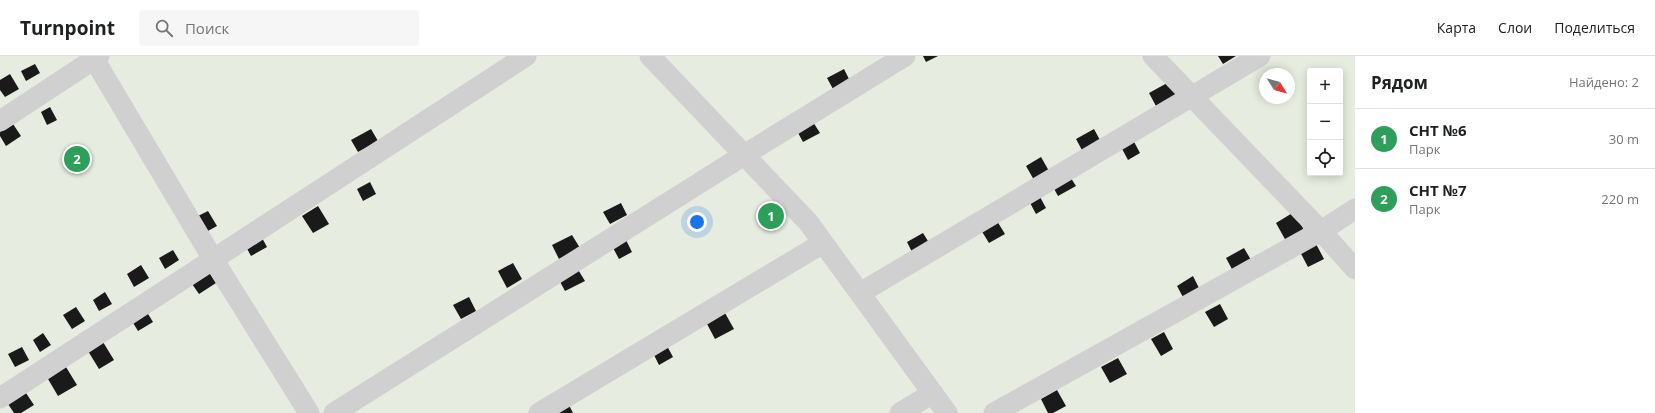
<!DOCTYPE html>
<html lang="ru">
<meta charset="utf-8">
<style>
:root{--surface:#fff;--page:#f6f6f6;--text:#202124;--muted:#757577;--line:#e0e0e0;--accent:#d93025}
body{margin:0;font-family:"Open Sans",sans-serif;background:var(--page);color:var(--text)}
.controls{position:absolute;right:12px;top:12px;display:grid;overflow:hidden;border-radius:4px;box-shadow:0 2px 10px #0003}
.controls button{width:36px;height:36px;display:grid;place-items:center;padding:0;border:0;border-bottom:1px solid var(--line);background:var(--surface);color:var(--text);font:20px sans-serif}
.compass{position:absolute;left:1259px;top:12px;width:36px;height:36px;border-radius:50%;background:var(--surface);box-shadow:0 2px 10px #0003;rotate:127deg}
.you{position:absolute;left:697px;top:166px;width:14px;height:14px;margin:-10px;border:3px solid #fff;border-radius:50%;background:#1a73e8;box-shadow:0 0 0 6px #1a73e833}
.badge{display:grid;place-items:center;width:26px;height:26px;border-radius:50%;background:var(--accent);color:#fff;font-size:13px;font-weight:700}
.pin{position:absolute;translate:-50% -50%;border:2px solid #fff;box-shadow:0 1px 4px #0006}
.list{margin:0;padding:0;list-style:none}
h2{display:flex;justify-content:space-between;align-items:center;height:52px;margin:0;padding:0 16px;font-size:17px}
h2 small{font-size:13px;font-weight:400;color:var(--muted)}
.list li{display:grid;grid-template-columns:26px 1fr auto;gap:12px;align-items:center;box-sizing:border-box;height:60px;padding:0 16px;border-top:1px solid var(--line)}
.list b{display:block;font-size:15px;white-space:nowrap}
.list p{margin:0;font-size:13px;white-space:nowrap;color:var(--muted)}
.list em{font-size:13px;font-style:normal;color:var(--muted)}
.icon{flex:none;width:22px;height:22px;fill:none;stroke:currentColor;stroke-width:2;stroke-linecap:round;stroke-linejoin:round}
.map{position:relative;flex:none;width:1355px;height:357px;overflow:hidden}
header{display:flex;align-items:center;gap:24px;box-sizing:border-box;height:56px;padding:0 20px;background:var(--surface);border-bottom:1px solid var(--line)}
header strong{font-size:19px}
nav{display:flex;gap:22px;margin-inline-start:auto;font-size:14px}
.search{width:280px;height:36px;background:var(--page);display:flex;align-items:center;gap:10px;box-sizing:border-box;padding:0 14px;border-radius:4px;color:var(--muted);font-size:15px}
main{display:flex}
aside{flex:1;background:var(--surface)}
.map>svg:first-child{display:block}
</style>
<header>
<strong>Turnpoint</strong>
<div class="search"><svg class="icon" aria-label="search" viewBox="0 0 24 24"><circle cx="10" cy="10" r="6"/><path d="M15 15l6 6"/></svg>Поиск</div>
<nav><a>Карта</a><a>Слои</a><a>Поделиться</a></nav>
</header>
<main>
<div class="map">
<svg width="1355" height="357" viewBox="0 0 1355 357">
<rect width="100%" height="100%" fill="#fff"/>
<!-- green -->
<path fill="#e6ecdf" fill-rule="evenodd" d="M0,0H1355V357H0ZM1310,15H1340V117H1310ZM1265,18H1289V42H1265Z"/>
<!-- building -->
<path fill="#1a1a1a" d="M923,0H938L926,6Z
M1218,0H1236L1223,8Z
M35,8L40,17L26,25L21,15Z
M844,13L849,23L833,33L827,22Z
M10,18L19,33L5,41L0,34V24Z
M1169,26L1177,39L1156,50L1149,37Z
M50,51L57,64L47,69L41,56Z
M813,66L820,77L803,86L797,75Z
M13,68L21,80L6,90L0,80V76Z
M371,73L378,85L358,96L351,84Z
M1094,73L1101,86L1083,96L1076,83Z
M1132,82L1140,97L1128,104L1120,89Z
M1041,101L1049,115L1034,124L1026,110Z
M1069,119L1076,130L1058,140L1052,129Z
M370,126L376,138L363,145L357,133Z
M1039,139L1046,152L1036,158L1029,145Z
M621,147L627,159L610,168L603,156Z
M318,150L329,168L313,177L302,160Z
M208,155L217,170L206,176L198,160Z
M1294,156L1304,174L1286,185L1276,167Z
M997,165L1005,178L989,187L981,174Z
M923,177L931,190L914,200L907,186Z
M572,179L580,192L559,203L552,189Z
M261,180L267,191L251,200L245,189Z
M625,182L632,196L619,203L612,190Z
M1315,186L1324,203L1308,211L1299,194Z
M1244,192L1251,204L1233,215L1226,202Z
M173,194L179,204L165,213L159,202Z
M513,207L522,223L507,232L498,215Z
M141,209L149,222L134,231L127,218Z
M577,212L585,225L565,235L558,222Z
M208,214L216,227L199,238L190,225Z
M1193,220L1200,234L1184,243L1177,230Z
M105,236L112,248L99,255L93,244Z
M469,241L476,255L461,263L453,249Z
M1220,248L1228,263L1214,271L1205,256Z
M76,251L85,265L72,273L63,259Z
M145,253L153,266L138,275L130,262Z
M725,257L734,273L715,283L707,268Z
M1164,276L1173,293L1161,300L1151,283Z
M43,277L51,289L40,296L33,284Z
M103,286L114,304L99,313L88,295Z
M666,288L673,301L659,309L652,295Z
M22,291L29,304L15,311L8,298Z
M1118,302L1127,318L1110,327L1101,311Z
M66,311L77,329L58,340L48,323Z
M1057,334L1066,350L1053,357H1048L1041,343Z
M26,337L34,349L21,357H14L8,348Z
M568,347L573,357H552Z"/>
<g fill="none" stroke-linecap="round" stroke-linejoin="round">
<!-- street -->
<path stroke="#d0d0d0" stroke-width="21" d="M650,0L808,166L947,357
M1153,0L1321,175L1355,213
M94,3L213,203L309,357
M0,65L99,0
M860,237L1260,0
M0,342L526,0
M334,357L744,99L905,0
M539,357L823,187
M900,357L933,337
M994,357L1321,175L1355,153"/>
</g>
</svg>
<div class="controls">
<button>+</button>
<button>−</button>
<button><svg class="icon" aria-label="locate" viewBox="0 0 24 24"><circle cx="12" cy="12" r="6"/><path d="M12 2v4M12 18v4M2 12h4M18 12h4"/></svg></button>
</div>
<svg class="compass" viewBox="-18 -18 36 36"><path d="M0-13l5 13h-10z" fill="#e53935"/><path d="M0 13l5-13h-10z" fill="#757577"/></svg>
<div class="you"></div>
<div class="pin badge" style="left:771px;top:160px;background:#2e9e5b">1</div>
<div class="pin badge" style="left:77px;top:103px;background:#2e9e5b">2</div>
</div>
<aside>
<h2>Рядом<small>Найдено: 2</small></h2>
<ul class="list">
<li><span class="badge" style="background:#2e9e5b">1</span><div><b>СНТ №6</b><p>Парк</p></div><em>30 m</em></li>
<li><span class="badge" style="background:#2e9e5b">2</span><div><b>СНТ №7</b><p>Парк</p></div><em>220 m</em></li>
</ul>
</aside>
</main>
